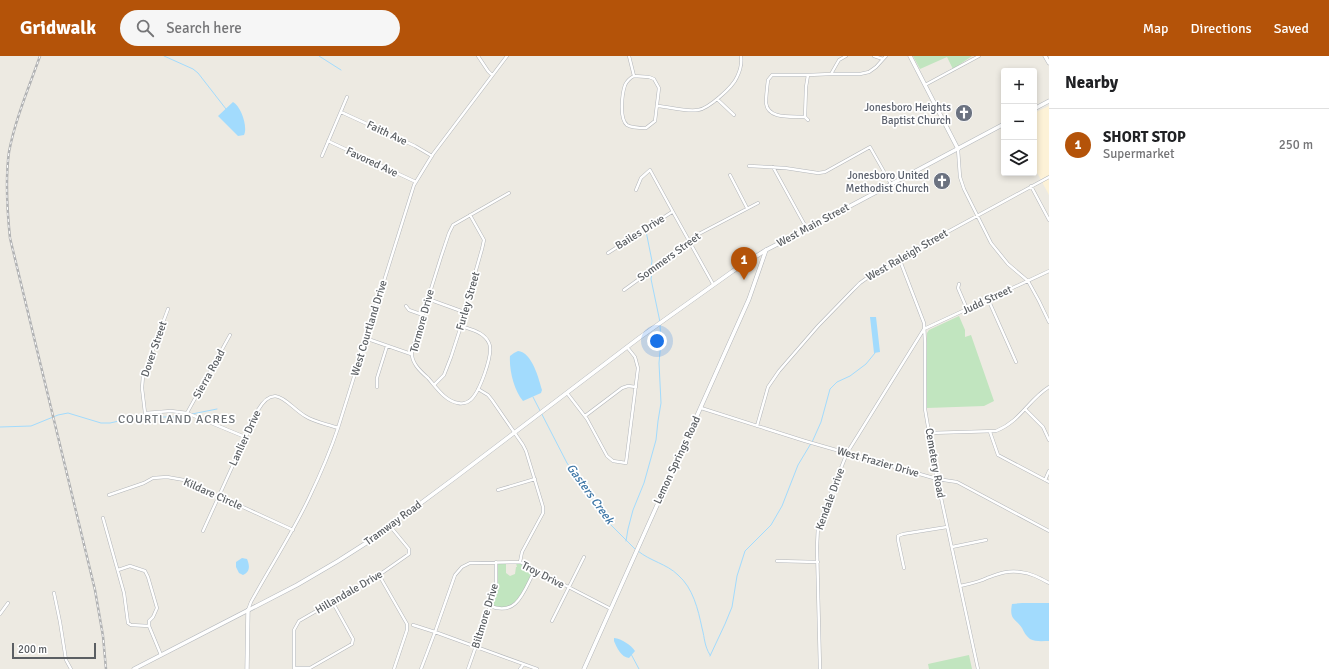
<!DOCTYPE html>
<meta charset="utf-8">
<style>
:root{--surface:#fff;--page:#f6f6f6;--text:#202124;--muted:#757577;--line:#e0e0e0;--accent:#b45309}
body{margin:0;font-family:Signika,sans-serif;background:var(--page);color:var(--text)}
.controls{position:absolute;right:12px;top:12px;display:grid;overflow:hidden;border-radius:4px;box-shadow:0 2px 6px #0003}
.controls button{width:36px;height:36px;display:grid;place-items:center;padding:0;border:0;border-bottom:1px solid var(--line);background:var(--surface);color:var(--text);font:20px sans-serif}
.scale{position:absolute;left:12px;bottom:10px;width:84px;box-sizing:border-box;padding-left:4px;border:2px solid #5b5f63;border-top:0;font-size:11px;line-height:14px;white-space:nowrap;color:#5b5f63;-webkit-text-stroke:3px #fff;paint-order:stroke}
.you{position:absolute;left:657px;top:285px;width:14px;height:14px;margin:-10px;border:3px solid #fff;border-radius:50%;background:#1a73e8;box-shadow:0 0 0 6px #1a73e833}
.badge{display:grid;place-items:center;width:26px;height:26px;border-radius:50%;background:var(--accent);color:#fff;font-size:13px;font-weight:700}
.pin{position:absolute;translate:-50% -33px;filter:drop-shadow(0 1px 2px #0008)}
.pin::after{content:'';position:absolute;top:21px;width:14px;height:12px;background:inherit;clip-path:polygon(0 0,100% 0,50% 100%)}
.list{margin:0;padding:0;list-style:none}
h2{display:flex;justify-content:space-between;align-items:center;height:52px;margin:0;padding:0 16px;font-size:17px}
h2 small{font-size:13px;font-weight:400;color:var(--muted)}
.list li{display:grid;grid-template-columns:26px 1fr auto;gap:12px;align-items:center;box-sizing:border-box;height:72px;padding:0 16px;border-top:1px solid var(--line)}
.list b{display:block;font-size:15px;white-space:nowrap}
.list p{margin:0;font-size:13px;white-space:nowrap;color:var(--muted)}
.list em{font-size:13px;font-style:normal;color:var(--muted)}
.icon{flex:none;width:22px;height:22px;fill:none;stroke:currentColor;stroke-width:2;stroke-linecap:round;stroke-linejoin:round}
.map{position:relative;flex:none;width:1049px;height:613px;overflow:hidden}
header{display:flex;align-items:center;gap:24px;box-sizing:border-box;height:56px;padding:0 20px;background:var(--accent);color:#fff}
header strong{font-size:19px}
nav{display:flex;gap:22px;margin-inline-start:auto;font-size:14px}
.search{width:280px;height:36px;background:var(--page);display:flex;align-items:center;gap:10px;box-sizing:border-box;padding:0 14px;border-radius:22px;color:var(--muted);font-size:15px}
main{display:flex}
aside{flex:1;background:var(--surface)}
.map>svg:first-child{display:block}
</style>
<header>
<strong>Gridwalk</strong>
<div class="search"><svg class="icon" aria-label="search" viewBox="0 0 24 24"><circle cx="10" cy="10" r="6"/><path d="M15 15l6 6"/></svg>Search here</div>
<nav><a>Map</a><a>Directions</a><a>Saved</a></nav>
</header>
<main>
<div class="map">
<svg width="1049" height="613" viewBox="0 0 1049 613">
<rect width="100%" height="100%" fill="#edeae2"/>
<!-- commercial -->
<path fill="#fdf2d7" d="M1049,50V139L1034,111V57Z"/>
<!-- green -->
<path fill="#c1e5bf" d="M913,0H972L953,13L947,1L920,13Z
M959,260L965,274V281L971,279L994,345L984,350L927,352L926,318L927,277L929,274Z
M498,507H506V517L510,520L515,518L516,511H517L516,507H519L534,515C527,527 517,553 501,552C498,552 495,550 492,549L498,527Z
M969,599L972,613H929L928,608Z"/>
<!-- water -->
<path fill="#a2dbfd" d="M233,46C241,50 248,71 244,79L238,80L218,60Z
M870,261H876L880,296L874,297Z
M518,295C532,296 539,323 542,334L541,337L523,345C514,334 509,314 510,300L514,297Z
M242,502L247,503C250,510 250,516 243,519L239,517L236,511V506Z
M1022,547H1049V585C1043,585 1035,586 1030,583C1026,580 1024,576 1022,572C1015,562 1009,564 1012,548Z
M614,582C622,583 631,589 635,595L629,602C621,601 617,592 614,585Z"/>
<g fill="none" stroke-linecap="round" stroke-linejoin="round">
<!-- stream -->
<path stroke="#a2dbfd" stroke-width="1" d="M164,0L193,13L198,17L226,53
M319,0L341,14
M646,175L652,205L651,211
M652,217L651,223L660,266
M533,341L567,407L608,466L635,493
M192,358L217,353
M0,371L31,370L58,359L68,357L101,367H110L128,363L157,361H182L189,359
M626,485L628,473L633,454L644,427L656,384L658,365L661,347L659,307L661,285L660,269
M638,495C650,505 667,508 678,519C693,532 698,553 702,572C705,583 704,589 710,599
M631,598L639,613
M710,600L725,568L732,551L737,520L745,495L771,469L782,450L798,409L813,384L821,366L830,333L837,326L850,320L866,308L875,297"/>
<defs>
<path id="minor" d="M478,0L488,15L492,19
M629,0L634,20
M874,0L883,3
M831,18L839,4L846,0
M634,20L649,21L654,23L659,32L655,65L646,72C640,72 632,72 627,69C619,63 622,38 625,29C627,25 630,22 634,20Z
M925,29L979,0
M717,43L734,59
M658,50C670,51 686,56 698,54C708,53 733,31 737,21C740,15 742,7 741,0
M341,56L415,90L432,100
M805,61C792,60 768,64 766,47C766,40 767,32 768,24L772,19H808
M808,64L805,61L806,31L808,19L831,18H860L869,16L876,11L886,0
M328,85L416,126
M958,93L960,121L964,133L991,187L1008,208L1028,225L1039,245L1049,266
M322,100L347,41
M749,110L785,112L818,117L825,116L870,91L891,128
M773,111L807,173
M730,119L747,152
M1031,130L1049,164
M636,134L641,122L650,114L673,156L713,228
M608,197L672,156
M899,202L924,267L925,287V353L937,423L978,613
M959,228L958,232L967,253
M624,234L686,189L693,181L758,147
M428,243L464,256
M988,243L1016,306
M406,250L409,254L423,259
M168,253L143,320L142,332L145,357L171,355L187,357L245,381
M461,270C472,274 484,276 489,287C494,297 479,339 469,345C467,347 461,348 458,347C445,345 436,331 428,322C420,315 410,306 412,294L441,201L449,177L453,169L509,137
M365,282L411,298
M434,329L444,319L451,301L461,270L464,256L482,193L484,184L470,159
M377,331V322L387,290
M478,333L488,339L492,344L523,389L526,395L543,451V457L522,496L520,506
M567,337L587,363L607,400L613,405L626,407L638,312L635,301L627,291
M701,352L805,385L937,423L957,426L1049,475
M1025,353L1043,371L1049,384
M187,357L230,279
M585,360L622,332L628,330L636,331
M757,370L768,331L779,315L818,270L852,235L860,227L881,212L1049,121
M990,376L998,399L1049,426
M929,377L996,375C1021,365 1028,344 1049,331
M1045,424L1049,415
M498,434L535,423
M109,439L144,427L153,422L167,421L184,424L293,474
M103,462L124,537L128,567L131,569L149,570
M203,475L258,354C275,325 287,349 305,360C314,366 327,368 338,372
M952,491L986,484
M777,505L818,506
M904,512L898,484V480L903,478L947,471
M118,514L130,510L145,515L148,521L157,552L153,561L149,565V570L161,599
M379,519L407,568V574L394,613
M960,530C969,528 979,526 987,522C998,518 1008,514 1020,516C1031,517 1040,522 1049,527
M54,537L60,566L66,604L71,613
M490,550C518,561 524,534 535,514
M248,554L251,546C270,511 292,478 309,442C320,419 330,396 338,372L414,129L433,98L507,0
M0,558L8,547
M552,565L584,501
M413,569L435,576L537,613
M294,612H310L352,588L353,583L332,545
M294,613V574L299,565L379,519L409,498V493L390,470
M421,613L435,576L455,519L462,511L470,507L520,506L611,553
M468,613L496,533V506
M520,613L523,609
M820,613L817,491L818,470L847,397L924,273L1049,215"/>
<path id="tertiary" d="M910,0L958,93
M1045,0L1049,7
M247,613L248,554
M584,613L749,243L766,194"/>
<path id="secondary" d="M1034,53L1049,45
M134,613L297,529L338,505L374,482L456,421L639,282L733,215L766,194L807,173L1004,68"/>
</defs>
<!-- minor casing -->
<use href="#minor" stroke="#b3b6ba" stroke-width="3.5"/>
<!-- tertiary casing -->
<use href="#tertiary" stroke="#b3b6ba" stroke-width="4.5"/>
<!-- secondary casing -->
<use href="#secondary" stroke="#b4b8bd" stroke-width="4.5"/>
<!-- minor -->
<use href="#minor" stroke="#fff" stroke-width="2.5"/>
<!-- tertiary -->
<use href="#tertiary" stroke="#fff" stroke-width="3.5"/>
<!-- secondary -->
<use href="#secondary" stroke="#fff" stroke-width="3.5"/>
<defs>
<path id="rail" d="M40,0C29,31 15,64 9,96C5,125 7,153 10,182L95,534L103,580L106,613"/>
</defs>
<!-- rail casing -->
<use href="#rail" stroke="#b1b2b3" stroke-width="2.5"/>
<!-- rail -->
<use href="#rail" stroke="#fff" stroke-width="1" stroke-dasharray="3" stroke-linecap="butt"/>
</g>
<!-- icons -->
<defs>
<symbol id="church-disc" viewBox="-11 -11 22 22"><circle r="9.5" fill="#6b7280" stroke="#fff"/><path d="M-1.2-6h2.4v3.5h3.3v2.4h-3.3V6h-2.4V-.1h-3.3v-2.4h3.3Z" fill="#fff"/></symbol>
</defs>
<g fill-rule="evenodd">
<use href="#church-disc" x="954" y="47" width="20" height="20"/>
<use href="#church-disc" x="932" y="115" width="20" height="20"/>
</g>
<g text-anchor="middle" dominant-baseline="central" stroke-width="3.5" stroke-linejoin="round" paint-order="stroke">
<!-- worship labels -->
<g font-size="11" fill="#5b616d" stroke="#fff" text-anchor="end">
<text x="951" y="51">Jonesboro Heights<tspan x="951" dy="13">Baptist Church</tspan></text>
<text x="929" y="119">Jonesboro United<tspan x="929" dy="13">Methodist Church</tspan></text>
</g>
<!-- street labels -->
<g font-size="11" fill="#5b5f63" stroke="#fff">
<text transform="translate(387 77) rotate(25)">Faith Ave</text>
<text transform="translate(372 106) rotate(25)">Favored Ave</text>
<text transform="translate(813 169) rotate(-28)">West Main Street</text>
<text transform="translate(640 176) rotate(-32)">Bailes Drive</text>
<text transform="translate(907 199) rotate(-30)">West Raleigh Street</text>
<text transform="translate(669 201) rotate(-36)">Sommers Street</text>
<text transform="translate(987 244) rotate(-25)">Judd Street</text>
<text transform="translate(468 245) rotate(-74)">Furley Street</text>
<text transform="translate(422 265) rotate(-75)">Tormore Drive</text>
<text transform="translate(369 272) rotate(-73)">West Courtland Drive</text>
<text transform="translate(154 293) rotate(-71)">Dover Street</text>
<text transform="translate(209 318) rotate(-61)">Sierra Road</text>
<text transform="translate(245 382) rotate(-65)">Lanlier Drive</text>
<text transform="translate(677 404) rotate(-65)">Lemon Springs Road</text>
<text transform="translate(878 406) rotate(16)">West Frazier Drive</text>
<text transform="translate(935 407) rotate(80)">Cemetery Road</text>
<text transform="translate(213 438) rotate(24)">Kildare Circle</text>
<text transform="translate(830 443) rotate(-70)">Kendale Drive</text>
<text transform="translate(393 467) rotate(-36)">Tramway Road</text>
<text transform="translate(543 519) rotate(27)">Troy Drive</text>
<text transform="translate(349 536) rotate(-30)">Hillandale Drive</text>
<text transform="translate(485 560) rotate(-73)">Biltmore Drive</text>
</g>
<!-- neighbourhood labels -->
<g font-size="12" letter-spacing="1" fill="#6c7175" stroke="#fff">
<text x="177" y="363">COURTLAND ACRES</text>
</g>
<!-- water labels -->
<g font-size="12" font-style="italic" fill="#3d76a6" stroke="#fff">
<text transform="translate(590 438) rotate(54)">Gasters Creek</text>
</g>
</g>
</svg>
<div class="controls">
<button>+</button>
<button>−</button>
<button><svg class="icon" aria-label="layers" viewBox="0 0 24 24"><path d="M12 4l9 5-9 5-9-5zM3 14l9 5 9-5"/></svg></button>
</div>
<div class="scale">200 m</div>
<div class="you"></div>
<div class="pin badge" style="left:744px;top:224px">1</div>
</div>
<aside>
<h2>Nearby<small></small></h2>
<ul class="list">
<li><span class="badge">1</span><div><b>SHORT STOP</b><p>Supermarket</p></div><em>250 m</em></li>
</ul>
</aside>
</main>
